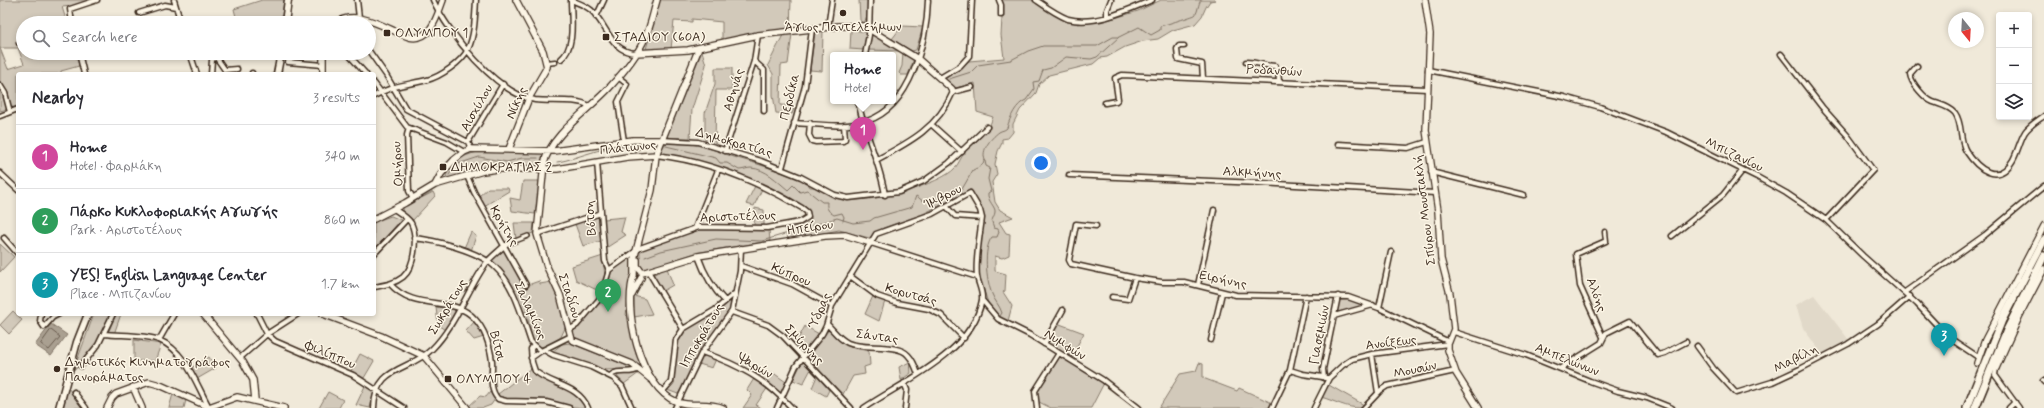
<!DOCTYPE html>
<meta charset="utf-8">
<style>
:root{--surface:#fff;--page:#f7f7f7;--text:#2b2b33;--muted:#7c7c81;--line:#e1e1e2;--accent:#ea580c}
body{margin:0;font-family:Mynerve,sans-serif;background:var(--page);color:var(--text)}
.controls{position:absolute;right:12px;top:12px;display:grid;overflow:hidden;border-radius:4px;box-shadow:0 2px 6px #0003}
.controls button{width:36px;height:36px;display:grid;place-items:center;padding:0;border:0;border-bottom:1px solid var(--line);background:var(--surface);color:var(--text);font:20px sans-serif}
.compass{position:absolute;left:1948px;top:12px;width:36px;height:36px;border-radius:50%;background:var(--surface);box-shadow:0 2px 6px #0003;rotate:162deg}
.you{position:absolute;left:1041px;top:163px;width:14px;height:14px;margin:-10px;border:3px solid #fff;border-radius:50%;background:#1a73e8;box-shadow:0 0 0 6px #1a73e833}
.badge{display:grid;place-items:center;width:26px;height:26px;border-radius:50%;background:var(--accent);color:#fff;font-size:13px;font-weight:700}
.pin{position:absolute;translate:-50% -33px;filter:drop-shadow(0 1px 2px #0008)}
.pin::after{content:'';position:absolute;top:21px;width:14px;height:12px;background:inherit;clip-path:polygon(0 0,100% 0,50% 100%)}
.popup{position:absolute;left:830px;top:52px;width:66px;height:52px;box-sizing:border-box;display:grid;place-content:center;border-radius:4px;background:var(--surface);filter:drop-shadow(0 1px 3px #0005);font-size:13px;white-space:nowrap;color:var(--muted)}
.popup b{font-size:15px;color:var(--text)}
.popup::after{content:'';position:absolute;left:50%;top:100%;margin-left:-8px;border:8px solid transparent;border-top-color:var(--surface)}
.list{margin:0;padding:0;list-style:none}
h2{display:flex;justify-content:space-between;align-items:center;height:52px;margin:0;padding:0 16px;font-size:17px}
h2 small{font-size:13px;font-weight:400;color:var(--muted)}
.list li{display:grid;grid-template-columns:26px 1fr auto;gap:12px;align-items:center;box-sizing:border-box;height:64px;padding:0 16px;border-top:1px solid var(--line)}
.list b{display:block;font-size:15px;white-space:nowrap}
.list p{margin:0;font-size:13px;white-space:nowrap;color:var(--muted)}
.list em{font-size:13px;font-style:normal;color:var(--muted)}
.icon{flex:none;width:22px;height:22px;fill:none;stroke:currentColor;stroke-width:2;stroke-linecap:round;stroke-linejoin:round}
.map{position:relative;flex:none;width:2044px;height:408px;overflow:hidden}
.search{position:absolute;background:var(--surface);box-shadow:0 2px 6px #0003;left:16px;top:16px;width:360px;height:44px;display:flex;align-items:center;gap:10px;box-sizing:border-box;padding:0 14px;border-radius:22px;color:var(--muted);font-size:15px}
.panel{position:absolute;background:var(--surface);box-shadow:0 2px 6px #0003;left:16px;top:72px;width:360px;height:244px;border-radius:4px}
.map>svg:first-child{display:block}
</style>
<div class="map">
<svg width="2044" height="408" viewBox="0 0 2044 408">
<rect width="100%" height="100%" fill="#f0e9d9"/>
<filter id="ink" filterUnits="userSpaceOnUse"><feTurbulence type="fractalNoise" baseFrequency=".025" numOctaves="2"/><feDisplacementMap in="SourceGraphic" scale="8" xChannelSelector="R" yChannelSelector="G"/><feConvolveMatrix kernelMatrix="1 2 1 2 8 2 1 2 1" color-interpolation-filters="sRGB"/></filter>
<g filter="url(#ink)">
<!-- built -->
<path fill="#e1d9c9" d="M1814,295L1849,340L1823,355L1803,328L1796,305Z"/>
<!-- green -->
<path fill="#d2c9ba" stroke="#867a6c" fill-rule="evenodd" d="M0,0H92L72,6L62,7L67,23H23V53H76L79,66L61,71V74H18V106L0,111ZM0,48H18L24,64L8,69Z
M262,0H284L281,23H232L237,21L234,9Z
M660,0H791L790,29L752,33L722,40V22L692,19V22L674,21L671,49H646Z
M859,0H868L867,15L864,24L860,20Z
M1001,0H1033L1059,17L1078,24L1115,18L1138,11L1161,0H1215L1210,1L1206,7L1202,16L1195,24L1173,30L1158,39L1143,41L1125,47L1107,57L1100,58L1093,64L1049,75L1039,84L1036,93L1020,110L1013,124V132L1008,138L1002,139V143L998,151L995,164L997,174L992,182L995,202L1000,210L1013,217L999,222L1006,233L1010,234L1009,255L1002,258L995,256V271L1006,274L1005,291L1003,292L1012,306L1008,321L999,317L989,306L979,275L982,210L970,190L923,214L883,228L869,238L839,230L788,240L786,228L808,223L811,220C810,209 799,205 791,199C751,175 705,160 659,153L665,144C689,139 713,150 734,157C759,164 783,172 807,182L810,187C823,185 835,199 849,200C873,202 940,185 955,168C959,163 961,157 965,152C977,139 987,136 993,117L977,112L975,83L956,88L945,79L969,61L1004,58L1001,35L1003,2Z
M902,26L923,27L916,50L912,51L892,39Z
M851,30L867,32L863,50L850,49Z
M823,31L822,71L810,70L815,32Z
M792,34L788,64L781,65L780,105L795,106L792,114L776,113L773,95V74L768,65L783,35Z
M872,34L900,51L868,50Z
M702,51L706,65L692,109L690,138H669L667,137L668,134Z
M903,52L914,59L908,75H901L899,73L902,66Z
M715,68H732V90H716L715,145L705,141V113L715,84Z
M484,151L543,153L544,155L540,166L499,167L448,179L446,176C451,160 468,153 484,151Z
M523,181H539L535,214L512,211L510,198L520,200Z
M755,186L762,189L754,206L746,204Z
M488,188H508L509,191L484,206L479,196Z
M433,192L435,196L413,220L402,211L404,207Z
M755,208L764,210V227L754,226Z
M391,216L401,220L374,250V222Z
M599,216L601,241L583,246L575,224Z
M625,217L621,232L626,235L606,248L604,219Z
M514,223H534L533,233L516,239Z
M700,228L769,230L770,241L695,253L645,270L640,267V252L643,249Z
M471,232L476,236L471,251L464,248Z
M0,244L14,257L0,272Z
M504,248L525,286L539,281L540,284L551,282L559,303L565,328L561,337L545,347H539L532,338L526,311L524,312L509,279L492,260Z
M603,256L605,278L601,292L576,280L572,266Z
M631,259L632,263L626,315L628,317L636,354L645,370L634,362L575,339L573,332L604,296L608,285L611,272L625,260Z
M667,268L673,285L661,292L652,275Z
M634,296L645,299L652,314L634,317Z
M873,296L885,301L879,321L865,314Z
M731,298L730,311L678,394L667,390L673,381L677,341L683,331L721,309Z
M1343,298L1367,306L1337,312L1340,299Z
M436,307L454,309L455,312L445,330L438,325Z
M13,311L22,320L9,334L0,325Z
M94,314H112L97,343L76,369H74Z
M116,314H121L114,334L108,333Z
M475,321L484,337L474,340L466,331Z
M1057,323L1084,333L1070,359L1046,344Z
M805,326L819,334L802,354L798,339Z
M829,330L850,347L869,351L870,365L864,367L865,374L853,376L842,396L805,357Z
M134,340L161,344L155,361H134Z
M570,343L635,369L603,370L554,354L552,352L562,344Z
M360,354L374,361L364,378L351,371Z
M1059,355L1104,383L1091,408H1051L1037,401V391Z
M705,356L716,359L712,368L699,364L702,357Z
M209,357L216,368L197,379L191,368Z
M803,360L811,369L803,384L793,380Z
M910,362L911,373L901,380L899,367Z
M1199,363L1203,364V378L1237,391L1239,388L1272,403L1270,408H1159L1180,374L1196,371Z
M531,368C537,384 574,384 586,408C569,408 556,400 539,399C526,398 509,403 498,396V394Z
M772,372L786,382L781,393L766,381Z
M618,373H639L624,384L616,375Z
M817,376L829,390L826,396L812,388Z
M755,377L768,387L756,405L760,408H743L752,395L747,390Z
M1327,384L1364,405L1361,408C1346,408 1335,401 1321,397Z
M365,386L374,391L370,408L356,405Z
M68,388L84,408H63Z
M328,392L343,400L339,408H319Z
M490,392L495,399L491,405L483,408H471L469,406L480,396L486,397Z
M173,394L186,400L184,408H169Z"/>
<!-- water -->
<path fill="#aaa091" stroke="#7e7163" d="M51,324L67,335L51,356L35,345Z"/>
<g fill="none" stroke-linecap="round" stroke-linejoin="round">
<!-- shore -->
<path stroke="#67594c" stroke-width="1" d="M51,330L60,337L49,350L41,344Z"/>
<!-- stream -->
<path stroke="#7e7163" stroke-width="1" d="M949,79L971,72L978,65L1011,60L1028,51L1043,46H1097L1113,37H1118
M666,146L716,158L720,163H727L739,170C743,170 747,168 751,168C766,169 777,181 788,190L793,185L800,192L807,190L822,202H827C826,209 829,212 834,215L842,213L844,217L843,221
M985,161L986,166L990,168L988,179L991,191L988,193C987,201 996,207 995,212C995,215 992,218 992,222L994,228L998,229L999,232L997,237H992C983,248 986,280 992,294C994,300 1000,306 1002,313L1000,316
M557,162C577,160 617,138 635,151L640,149L641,145L656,144
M449,175L455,165L479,157L507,162L522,158H538
M645,257L661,251L716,239L762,241L837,218L853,223L870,221L874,218L912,207L916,196C919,197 921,201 924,201C931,203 936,197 943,197L946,194L961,191L973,170L981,166L985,160C981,150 990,139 999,132C1002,130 1004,131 1007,128C1010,117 1016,104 1026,100L1034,89L1033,82L1039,81L1043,70L1051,68L1066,57L1091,59L1097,57L1119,37L1139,27L1151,35L1160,30V26C1165,25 1193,16 1195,15C1198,12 1198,4 1201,0"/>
<defs>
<path id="pedestrian" d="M505,245L528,236"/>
<path id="minor" d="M174,0L181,23
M357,0L359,18
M433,0C448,33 497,94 535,100C550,102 577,98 589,106
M571,0C578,3 585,5 591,10C607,24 610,52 636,53
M999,0L1001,5V15
M1036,0C1046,7 1057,15 1068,19C1095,26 1128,10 1152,0
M139,13L165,5L176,7
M1107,16V10L1111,0
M596,17L604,0
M72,23L70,9L97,0
M222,23L229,21
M828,27L832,0
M19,43L23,44
M1184,46H1179L1177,49L1178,59L1202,64L1203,78
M369,51L386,75L406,109L468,142L471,149
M79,53L84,74
M190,53L197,74
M347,53L366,74
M1781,54L1822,107L1848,136L1873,170L1826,220
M865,55L869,35L870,0
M216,57L225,70L237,69
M561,59C576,47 571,18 571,0
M754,61L764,70V111
M288,62L323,65
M1246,62C1259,62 1263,66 1275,66L1278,71L1279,81
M547,63L555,62
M1917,66L1910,74C1911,83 1925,99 1933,102C1941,105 1949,106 1955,113C1963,124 1959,140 1966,151C1978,169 1998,186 2013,160C2018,151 2020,140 2025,132C2030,125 2037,121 2044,116
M1428,70L1564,97L1600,107L1666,132L1757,177L1786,193L1826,220L1863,256L1917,304L1948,337L1978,357
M252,73V74
M211,74L212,60L220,53
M618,77L627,84L618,102L624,141
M940,78L960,66L969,56L972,0
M374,83L407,127L447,142L464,152
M0,85L5,93L10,112
M374,96C393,85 407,85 427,80C440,77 462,62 468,49C475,35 475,15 476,0
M858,101C864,133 880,162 885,195
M1105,103L1116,101L1118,99L1115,78L1122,75L1427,89
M0,116L18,109
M794,123C818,124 845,129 867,121C911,107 927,41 928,0
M810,123L809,135L812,141L816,142L843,141L845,139L844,125
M932,125L962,152
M409,128L407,135L409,191L413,198
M662,140L698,142L761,161L801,177L835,195L848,198L899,192L924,181L949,163L987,127
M468,142L503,84
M1338,144L1408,148L1427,142
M725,151L754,61L758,35
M876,160C908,143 938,128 953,92L972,87
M597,162L605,261L609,270
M782,168L805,86L812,29
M1431,172L1524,195
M0,173L18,190
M1069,175L1259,183L1435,193
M467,176L474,192L526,285
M946,206L955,216L982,218
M1096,226L1076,224L1069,260L1071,264L1135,278L1162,282H1184L1236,295L1348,297L1379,308L1449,342
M695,228L718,170
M537,234L601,213
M1672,236L1723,195L1743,170
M4,238L18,254
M414,238C435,240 478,251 494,266C515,285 522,317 531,342L541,351L571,336
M871,243L977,277
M374,254L407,219
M698,256C704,273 712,288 725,301
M741,266L792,284L832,306
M648,271L683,329
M850,276L877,296L897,303L929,309L941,315L964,338
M390,284C416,313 453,294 475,319C485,330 490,346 492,361C493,374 488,388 498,399L506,401L546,402L569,408
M1198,285L1214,210
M374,287C385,285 394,284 403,277C415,267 418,237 411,223C407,217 400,213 394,209
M1905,292L1985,235L2044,186
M1306,296L1290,370L1303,374L1329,378
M1112,297L1128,299L1135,278
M982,300L998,319L1030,335L1103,380L1139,408
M1379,308L1391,252
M732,312L768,325L783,336L851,408
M41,314L40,321L44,327L53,317L59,314
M257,314L267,334L275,341L353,375L404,408
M1334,316L1373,305
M827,324C834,331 839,339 848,343C864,350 898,343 908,355C913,360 916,368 918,374
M569,330L577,325L601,297L609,270L640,248L699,227L767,228L800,222L808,217L807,212L802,208C757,181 708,161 656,155
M1454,332L1526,355L1590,381L1618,391L1647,398L1672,408
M104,334C121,336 142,334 159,340C186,351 196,384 209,407
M1603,337L1580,286L1576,254L1606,241L1605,232
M159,340L174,314
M1211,340L1222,293
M1044,344L1063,310
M533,346L531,349L532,362L535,371C552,386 578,384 588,408
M1697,346L1713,368L1736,393L1772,382L1800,369L1848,344L1878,324L1910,296
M544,350L553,355L591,367L613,378L622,386L632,408
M702,352C739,365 765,379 792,408
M1372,354L1378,393
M240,358L267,334L298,314
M531,358L541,351
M81,366L98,345L113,314
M1561,368L1601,343L1606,333L1630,321L1658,355L1665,353L1686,342
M1996,368L1995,375L2019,408
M610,376C618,368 630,375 639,369
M1324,378L1323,369L1338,296
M2043,381L2044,382
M904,383L907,390L905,408
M663,391L671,382L676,340L683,329L715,310L734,294
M74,392L86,408
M374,408C375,365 409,372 432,349C456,325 467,290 487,262C492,256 499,251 505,245
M675,408L701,354L732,311L740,271L741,248
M777,408L796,366L822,334L826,326L832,306L876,234L932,214L970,193L980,210L982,218C980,234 975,261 977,276C978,284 983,291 982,300C972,353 904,381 864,408
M1037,408L1035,391L1059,353
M1272,408L1290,370
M1314,408L1329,378L1343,365L1352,359L1372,354L1448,344
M1364,408L1381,390L1387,386L1455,371
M2009,408L2015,402"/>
<path id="tertiary" d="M1425,0L1430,34L1426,130L1438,211L1441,259L1450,294L1454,329L1448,344V350L1456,373L1478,408
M335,23C358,8 386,29 409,37C431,42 437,16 443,0
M323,53V74
M636,53L688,50L758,35L839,26H864L918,59L952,89L953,92
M509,149L529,98L547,67L543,51L516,0
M435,185L483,171L498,169H557L627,157L656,155
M374,219L405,203L435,185L441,174L454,160L464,152L471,149L554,151L633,140H662
M637,260V266L640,270
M634,273V259L652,190L656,155L699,48
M642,273L698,256L825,236L845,235L871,243
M634,275C622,309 640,388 677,402C692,407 708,402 723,408
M632,295L641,278
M203,314L243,362L253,380L255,400
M323,314L381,336L424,356L467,408
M1977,363L1985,340L2044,226
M1996,368L2019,317L2044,269
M653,381L632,364L572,340L560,295L547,267L537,234L544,164C549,136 591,108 609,88C621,75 638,54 645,38C651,26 653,13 657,0
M133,387L142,408
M107,408L112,398L116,394L149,382L160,385L209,407L237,397L284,408"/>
<path id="secondary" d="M285,23L288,0
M277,74L281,53
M59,408L77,342L88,314"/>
<path id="trunk" d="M1967,408L2002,320L2044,240
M1975,408L2007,330L2044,256"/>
</defs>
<!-- pedestrian casing -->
<use href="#pedestrian" stroke="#3b2a1e" stroke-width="6"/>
<!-- minor casing -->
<use href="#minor" stroke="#3b2a1e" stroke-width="7"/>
<!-- tertiary casing -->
<use href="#tertiary" stroke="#3b2a1e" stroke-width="8"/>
<!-- secondary casing -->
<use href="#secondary" stroke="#3b2a1e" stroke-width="9"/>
<!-- trunk casing -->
<use href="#trunk" stroke="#3b2a1e" stroke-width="10"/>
<!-- pedestrian -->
<use href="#pedestrian" stroke="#fcf5e5" stroke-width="3"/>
<!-- minor -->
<use href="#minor" stroke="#fcf5e5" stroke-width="4"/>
<!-- tertiary -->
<use href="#tertiary" stroke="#fcf5e5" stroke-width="5.5"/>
<!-- secondary -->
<use href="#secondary" stroke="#fcf5e5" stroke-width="6"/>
<!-- trunk -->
<use href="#trunk" stroke="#fcf5e5" stroke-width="7"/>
</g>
</g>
<!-- markers -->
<g fill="#3b2a1e" stroke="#fcf5e5" stroke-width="1.5">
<circle cx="843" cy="13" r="4"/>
<rect x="383" y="29" width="8" height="8" rx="2"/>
<rect x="602" y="33" width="8" height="8" rx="2"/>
<rect x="439" y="163" width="8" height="8" rx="2"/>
<circle cx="57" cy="369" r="4"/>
<rect x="444" y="375" width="8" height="8" rx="2"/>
</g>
<g text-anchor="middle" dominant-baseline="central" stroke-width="3" stroke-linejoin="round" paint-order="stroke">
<!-- poi labels -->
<g font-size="13" fill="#3b2a1e" stroke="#fcf5e5" text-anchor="start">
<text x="843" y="27" text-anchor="middle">Άγιος Παντελεήμων</text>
<text x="395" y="33">ΟΛΥΜΠΟΥ 1</text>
<text x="614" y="37">ΣΤΑΔΙΟΥ (60A)</text>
<text x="451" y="167">ΔΗΜΟΚΡΑΤΙΑΣ 2</text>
<text x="65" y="362">Δημοτικός Κινηματογράφος<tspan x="65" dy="15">Πανοράματος</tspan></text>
<text x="456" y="379">ΟΛΥΜΠΟΥ 4</text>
</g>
<!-- street labels -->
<g font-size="13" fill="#3b2a1e" stroke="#fcf5e5">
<text transform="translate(1274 71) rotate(3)">Ροδανθών</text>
<text transform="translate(734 90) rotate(-73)">Αθηνάς</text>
<text transform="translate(790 97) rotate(-76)">Περδίκα</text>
<text transform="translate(517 103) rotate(-66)">Νίκης</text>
<text transform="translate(477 108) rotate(-60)">Αισχύλου</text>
<text transform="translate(734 143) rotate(16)">Δημοκρατίας</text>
<text transform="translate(628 148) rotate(-6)">Πλάτωνος</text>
<text transform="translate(1734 155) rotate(26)">Μπιζανίου</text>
<text transform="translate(398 164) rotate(-93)">Ομήρου</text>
<text transform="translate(1252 173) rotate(3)">Αλκμήνης</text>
<text transform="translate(943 197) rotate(-26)">Ίμβρου</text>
<text transform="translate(1425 210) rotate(-97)">Σπύρου Μουστακλή</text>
<text transform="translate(738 217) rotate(-2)">Αριστοτέλους</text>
<text transform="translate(591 218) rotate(-94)">Βότση</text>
<text transform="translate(504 226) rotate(60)">Κρήτης</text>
<text transform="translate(810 228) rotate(-8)">Ηπείρου</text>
<text transform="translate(791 275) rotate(23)">Κύπρου</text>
<text transform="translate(1223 280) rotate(12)">Ειρήνης</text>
<text transform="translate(911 295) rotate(16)">Κορυτσάς</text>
<text transform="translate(1596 295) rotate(70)">Αλόης</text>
<text transform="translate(569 296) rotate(71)">Σταδίου</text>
<text transform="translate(448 307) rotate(-59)">Σωκράτους</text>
<text transform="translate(530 311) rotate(66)">Σαλαμίνος</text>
<text transform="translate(820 311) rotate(-66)">Ύδρας</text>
<text transform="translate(1320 335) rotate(-79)">Γιασεμιών</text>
<text transform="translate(702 336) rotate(-59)">Ιπποκράτους</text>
<text transform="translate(877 337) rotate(8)">Σάντας</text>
<text transform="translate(1391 343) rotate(-7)">Ανοίξεως</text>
<text transform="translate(804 345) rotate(46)">Σμύρνης</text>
<text transform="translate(1065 345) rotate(32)">Νυμφών</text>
<text transform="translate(497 346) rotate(76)">Βίτσι</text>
<text transform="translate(330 355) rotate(23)">Φιλίππου</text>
<text transform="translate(1796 359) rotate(-27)">Μαβίλη</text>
<text transform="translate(1567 360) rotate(22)">Αμπελώνων</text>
<text transform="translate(755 366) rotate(30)">Ψαρών</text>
<text transform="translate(1415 370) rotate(-12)">Μουσών</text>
</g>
</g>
</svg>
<div class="controls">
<button>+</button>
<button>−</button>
<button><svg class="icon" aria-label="layers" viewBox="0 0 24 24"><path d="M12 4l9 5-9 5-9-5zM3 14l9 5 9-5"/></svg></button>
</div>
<svg class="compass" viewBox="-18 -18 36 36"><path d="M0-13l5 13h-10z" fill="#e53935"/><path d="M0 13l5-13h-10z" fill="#7c7c81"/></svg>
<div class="you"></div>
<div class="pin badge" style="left:863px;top:150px;background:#d1479c">1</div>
<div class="popup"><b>Home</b>Hotel</div>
<div class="pin badge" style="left:608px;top:312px;background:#2e9e5b">2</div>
<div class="pin badge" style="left:1944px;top:356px;background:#0f9aa8">3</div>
<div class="search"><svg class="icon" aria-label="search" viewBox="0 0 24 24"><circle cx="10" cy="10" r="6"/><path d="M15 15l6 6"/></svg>Search here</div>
<section class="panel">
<h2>Nearby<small>3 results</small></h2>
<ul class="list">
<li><span class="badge" style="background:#d1479c">1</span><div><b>Home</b><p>Hotel · Φαρμάκη</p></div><em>340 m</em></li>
<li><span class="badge" style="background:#2e9e5b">2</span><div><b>Πάρκο Κυκλοφοριακής Αγωγής</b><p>Park · Αριστοτέλους</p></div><em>860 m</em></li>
<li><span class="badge" style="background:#0f9aa8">3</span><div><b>YES! English Language Center</b><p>Place · Μπιζανίου</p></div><em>1.7 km</em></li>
</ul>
</section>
</div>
